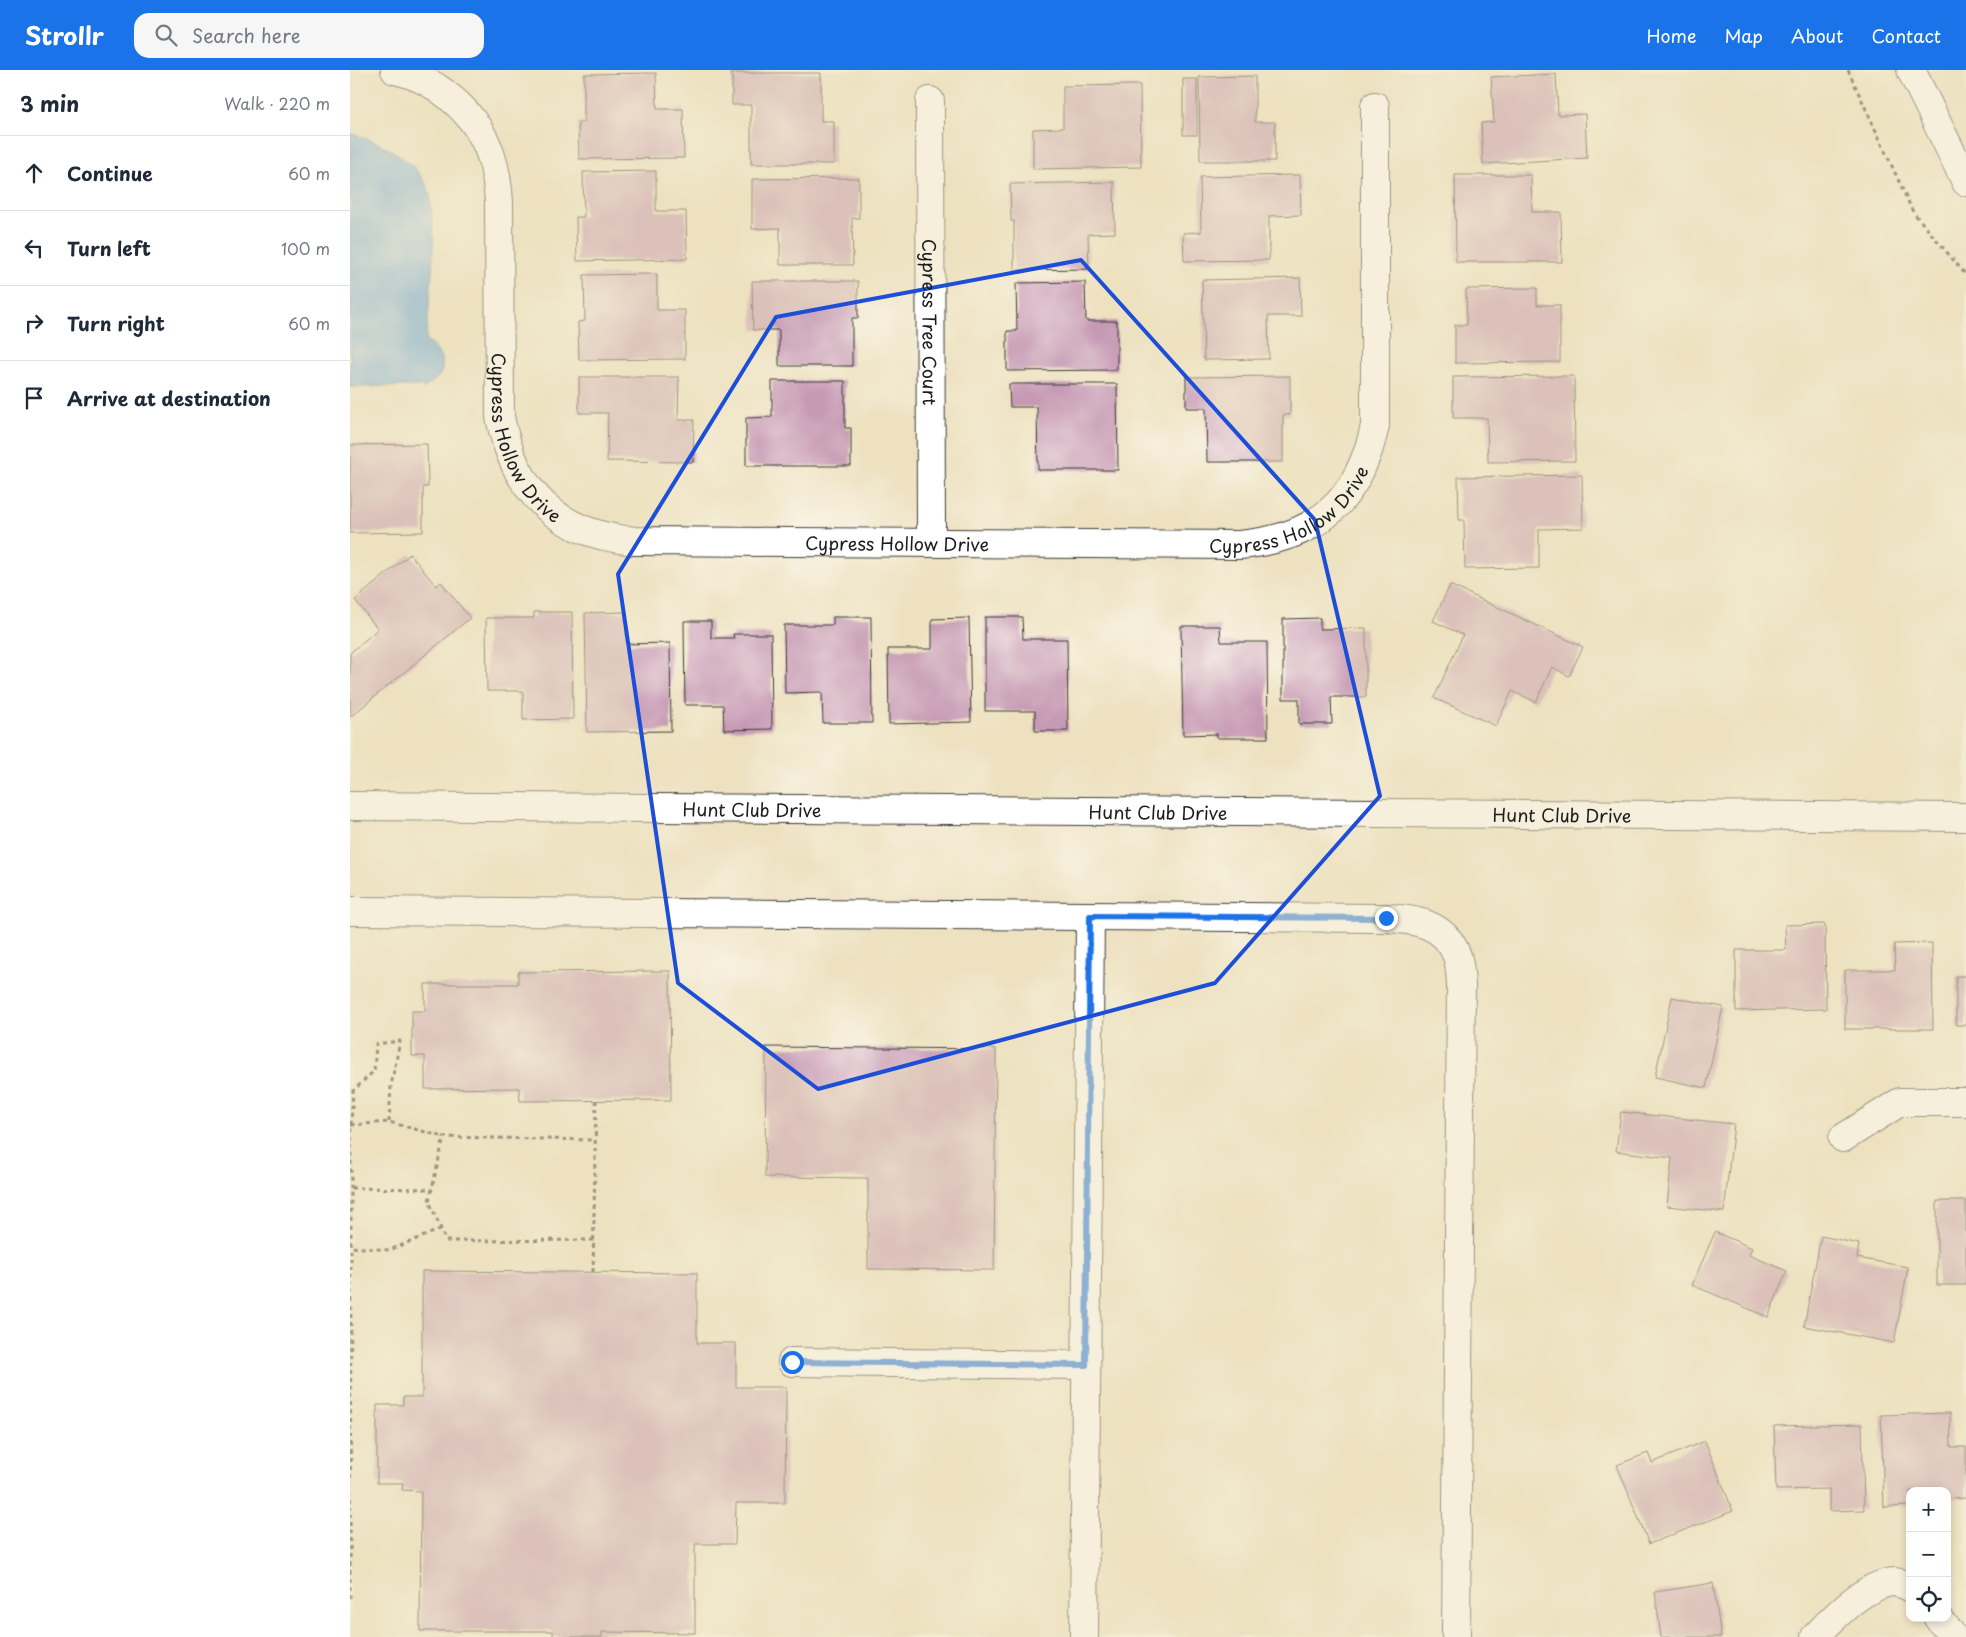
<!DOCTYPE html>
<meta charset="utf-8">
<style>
:root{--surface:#fff;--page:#f6f6f7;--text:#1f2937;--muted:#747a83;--line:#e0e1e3;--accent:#1a73e8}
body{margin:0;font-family:"Playpen Sans",sans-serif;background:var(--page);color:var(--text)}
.controls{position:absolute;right:15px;bottom:15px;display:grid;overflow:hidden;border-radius:10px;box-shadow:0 2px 8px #0003}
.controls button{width:45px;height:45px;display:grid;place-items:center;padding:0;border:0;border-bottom:1px solid var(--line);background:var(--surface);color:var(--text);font:25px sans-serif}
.stop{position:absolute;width:15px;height:15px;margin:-11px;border:4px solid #1a73e8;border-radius:50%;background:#fff}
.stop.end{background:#1a73e8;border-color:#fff;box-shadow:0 1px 5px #0008}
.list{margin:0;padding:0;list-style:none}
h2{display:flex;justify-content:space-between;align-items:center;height:65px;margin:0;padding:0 20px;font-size:21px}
h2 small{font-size:16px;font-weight:400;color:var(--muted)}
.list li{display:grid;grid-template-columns:32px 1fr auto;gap:15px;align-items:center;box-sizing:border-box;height:75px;padding:0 20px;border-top:1px solid var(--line)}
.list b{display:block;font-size:19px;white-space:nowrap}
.list em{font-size:16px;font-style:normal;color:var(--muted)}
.icon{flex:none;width:28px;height:28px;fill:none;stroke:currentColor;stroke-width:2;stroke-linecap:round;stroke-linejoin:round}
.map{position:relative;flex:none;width:1616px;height:1567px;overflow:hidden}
header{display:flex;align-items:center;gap:30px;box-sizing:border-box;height:70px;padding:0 25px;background:var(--accent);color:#fff}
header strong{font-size:24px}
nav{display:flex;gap:28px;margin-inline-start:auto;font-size:18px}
.search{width:350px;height:45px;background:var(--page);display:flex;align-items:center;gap:12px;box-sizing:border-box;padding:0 18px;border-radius:15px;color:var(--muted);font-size:19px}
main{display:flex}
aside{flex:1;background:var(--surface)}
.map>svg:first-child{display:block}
</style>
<header>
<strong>Strollr</strong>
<div class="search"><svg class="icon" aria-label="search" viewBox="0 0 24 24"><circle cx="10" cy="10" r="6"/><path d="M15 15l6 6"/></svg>Search here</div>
<nav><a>Home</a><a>Map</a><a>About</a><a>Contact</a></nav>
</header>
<main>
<aside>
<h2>3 min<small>Walk · 220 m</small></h2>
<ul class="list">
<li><svg class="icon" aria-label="ahead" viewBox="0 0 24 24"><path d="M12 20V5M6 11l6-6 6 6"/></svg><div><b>Continue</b></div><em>60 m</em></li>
<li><svg class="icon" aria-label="left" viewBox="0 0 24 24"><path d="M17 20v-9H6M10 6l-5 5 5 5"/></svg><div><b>Turn left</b></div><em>100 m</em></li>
<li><svg class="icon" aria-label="right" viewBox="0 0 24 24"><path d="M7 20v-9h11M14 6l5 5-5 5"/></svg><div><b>Turn right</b></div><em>60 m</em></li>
<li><svg class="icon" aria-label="arrive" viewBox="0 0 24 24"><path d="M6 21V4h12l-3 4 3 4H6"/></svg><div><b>Arrive at destination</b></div></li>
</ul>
</aside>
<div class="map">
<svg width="1616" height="1567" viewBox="0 0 1616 1567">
<rect width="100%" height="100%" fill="#fbf7ec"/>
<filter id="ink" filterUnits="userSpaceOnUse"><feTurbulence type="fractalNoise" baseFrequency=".02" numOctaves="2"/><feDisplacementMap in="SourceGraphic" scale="10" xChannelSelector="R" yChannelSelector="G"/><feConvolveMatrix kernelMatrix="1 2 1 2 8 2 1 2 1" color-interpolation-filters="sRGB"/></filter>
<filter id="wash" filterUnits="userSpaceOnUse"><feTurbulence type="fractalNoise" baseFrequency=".0096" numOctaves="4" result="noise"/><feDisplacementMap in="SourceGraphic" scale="20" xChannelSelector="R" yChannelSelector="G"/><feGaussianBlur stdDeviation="1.12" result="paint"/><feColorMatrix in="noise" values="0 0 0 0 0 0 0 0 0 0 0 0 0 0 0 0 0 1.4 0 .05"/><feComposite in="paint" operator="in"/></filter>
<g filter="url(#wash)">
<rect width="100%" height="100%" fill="#ede1c0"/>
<!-- water -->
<path fill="#6da9de" stroke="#44627d" d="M0,63C30,72 65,88 78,119C81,124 80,132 81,138C87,181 79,227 76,271C87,278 98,294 89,306C85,311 78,315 73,319L70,316L0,317Z"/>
<g id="blocks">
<!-- building -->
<path fill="#c699b4" d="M306,3L307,39H333L334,88L229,89L228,52H234V4Z
M382,3H471V51H484V94H401V35H382Z
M1206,4L1208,45L1235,44L1237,88L1133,94L1131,53L1144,52L1141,7Z
M905,6V52H925V91H850L849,7Z
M833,9H847V65H833Z
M790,15L791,97L683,99V59L713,58V16Z
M306,101V141H336L337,189L227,191L226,147H234L233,102Z
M950,105L951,145L919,146V190L834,191L833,163L851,162L850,107Z
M1105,105H1181L1182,142H1211L1212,192H1106Z
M509,108V148H502L503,195H430V158L402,159V109Z
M764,112L765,163L738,164L739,199L664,200V151H661L660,114Z
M307,204V240H335V289L229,290L228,252L235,251L234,205Z
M950,208L951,246H918L919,289L854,290L852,210Z
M402,211H508V248H502V296H429V260H403Z
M735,212L736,251H767V300L657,301V261H667L666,213Z
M1187,218V235H1210V292L1105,293V255H1117L1116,219Z
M940,306V345H933V392H857L856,338H836V307Z
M1224,306L1225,391L1138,392L1137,348H1103V307Z
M229,307H329L328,350H344L343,392L257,391L258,343H229Z
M422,311H495V358H501V396H396V348L422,347Z
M659,314H767L768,400H688L687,337H660Z
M77,374L78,417H73V462L0,463V375Z
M1232,405L1233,458L1189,459V498L1115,499L1114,450H1109L1108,407Z
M60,484L86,516L91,512L120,548L0,647V583L28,559L5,530Z
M1100,515L1233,577L1219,606L1202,597L1186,632L1162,621L1146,656L1084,628L1113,565L1083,551Z
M184,542H222L223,649L173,650V621H137L136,548H184Z
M275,542L276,574L320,573L321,661L237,662L235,543Z
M483,547H521L522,653H473L472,622L435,623L434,555H483Z
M635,547H672L673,569H717L718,661H685V641H635Z
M619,548L621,652L539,654L538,579H582V549Z
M970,548V559L1016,558V627H981L982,654H949V629H933V549Z
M334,551H361V568H384L383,564H421L422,659L374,660L373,635H335Z
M831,556H870L871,572H917L918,668H867V664L833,665Z
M1475,854L1476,939L1386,941V880H1436L1435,855Z
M1582,873L1583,959H1495V900H1545L1544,874Z
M320,901L321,1030L170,1031L169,1018L75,1019V986H62V941H75V914H168V902Z
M1606,906H1616V955H1606Z
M1322,927L1373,937L1356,1018L1305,1007Z
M416,977L646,979L644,1200L518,1199V1108L415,1107Z
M1271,1042L1384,1054L1374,1142L1317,1136L1322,1088L1266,1081Z
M1587,1131H1616V1215H1587Z
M1365,1162L1402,1178L1399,1185L1437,1201L1418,1247L1342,1215Z
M1471,1166L1509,1174L1507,1188L1558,1197L1544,1273L1454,1256Z
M72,1201L347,1203V1273H386V1317H436L435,1433H386L385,1474H345V1563L252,1562V1567H203V1561H70L71,1421L52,1420L53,1413H27V1335H53V1327H72Z
M1600,1343L1601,1377H1616V1428L1597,1429V1421H1560V1436L1534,1437L1531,1345Z
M1512,1354L1514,1440L1479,1441V1419L1426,1420L1424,1356Z
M1355,1371L1383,1441L1299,1474L1267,1395L1298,1383L1302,1393Z
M1363,1513L1371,1567H1311L1305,1522Z"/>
</g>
</g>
<g filter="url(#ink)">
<use href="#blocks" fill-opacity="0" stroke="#3b3a35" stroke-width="1"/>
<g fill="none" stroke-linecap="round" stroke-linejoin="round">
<defs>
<g id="minor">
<path id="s1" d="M45,0C88,9 128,45 141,86C146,101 148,116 149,132L150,347C165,423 208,465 286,471L889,475C967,468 1008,432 1025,356V36"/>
<path d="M1561,0L1616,112"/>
<path id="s2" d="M580,31L581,473"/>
<path id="s3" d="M0,736L1616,747"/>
<path d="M0,841L1035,848C1064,849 1095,853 1107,886C1110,894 1110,904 1111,913L1106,1567"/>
<path d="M1493,1068L1550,1032H1616"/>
<path d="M442,1292L736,1295"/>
<path d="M1588,1548L1602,1565"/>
<path d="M734,1567L740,846"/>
<path d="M1465,1567C1484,1547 1516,1513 1545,1512C1550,1512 1556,1516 1560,1518"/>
</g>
</defs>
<!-- minor casing -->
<use href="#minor" stroke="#3b3a35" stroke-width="30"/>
<!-- path -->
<path stroke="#3b3a35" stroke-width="3" stroke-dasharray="4 4" stroke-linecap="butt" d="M1498,0L1563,142L1616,205
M39,1052L41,1016L50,971L26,974L24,1001L3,1021L1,1055V1177L40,1180L91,1159
M1,1055L39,1052L94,1067
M1,1118L82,1119
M244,1170L96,1171L79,1131L94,1067L244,1070
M243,1202L246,1031
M0,1528L1,1177"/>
<!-- minor -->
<use href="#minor" stroke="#fff" stroke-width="28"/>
</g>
</g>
<g fill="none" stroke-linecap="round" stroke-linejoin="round" filter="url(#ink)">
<!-- route -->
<path stroke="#1a73e8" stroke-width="6" d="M442,1292L736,1295L740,846L1036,848"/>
</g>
<!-- marked area -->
<path d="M0 0H1616V1567H0ZM731,190L965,450L1030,726L865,913L468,1019L328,913L268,504L426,247Z" fill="#ede1c0" fill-opacity=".55" fill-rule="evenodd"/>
<path fill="none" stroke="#1d4ed8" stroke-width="4" stroke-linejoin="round" d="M731,190L965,450L1030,726L865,913L468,1019L328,913L268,504L426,247Z"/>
<g text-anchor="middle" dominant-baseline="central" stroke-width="5" stroke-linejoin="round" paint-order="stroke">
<!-- street labels -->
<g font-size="18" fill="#1c1c1c" stroke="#fbf7ec">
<text stroke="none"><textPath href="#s2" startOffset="221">Cypress Tree Court</textPath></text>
<text stroke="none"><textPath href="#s1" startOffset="424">Cypress Hollow Drive</textPath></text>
<text stroke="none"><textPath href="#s1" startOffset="1262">Cypress Hollow Drive</textPath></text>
<text stroke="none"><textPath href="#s1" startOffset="858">Cypress Hollow Drive</textPath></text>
<text stroke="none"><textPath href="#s3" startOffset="402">Hunt Club Drive</textPath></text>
<text stroke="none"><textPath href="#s3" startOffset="808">Hunt Club Drive</textPath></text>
<text stroke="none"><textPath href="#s3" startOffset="1212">Hunt Club Drive</textPath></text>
</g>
</g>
</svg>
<div class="controls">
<button>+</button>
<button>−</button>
<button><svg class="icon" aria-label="locate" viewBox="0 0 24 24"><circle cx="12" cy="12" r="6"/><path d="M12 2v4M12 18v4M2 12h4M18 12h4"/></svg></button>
</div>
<div class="stop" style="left:442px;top:1292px"></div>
<div class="stop end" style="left:1036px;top:848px"></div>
</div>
</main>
